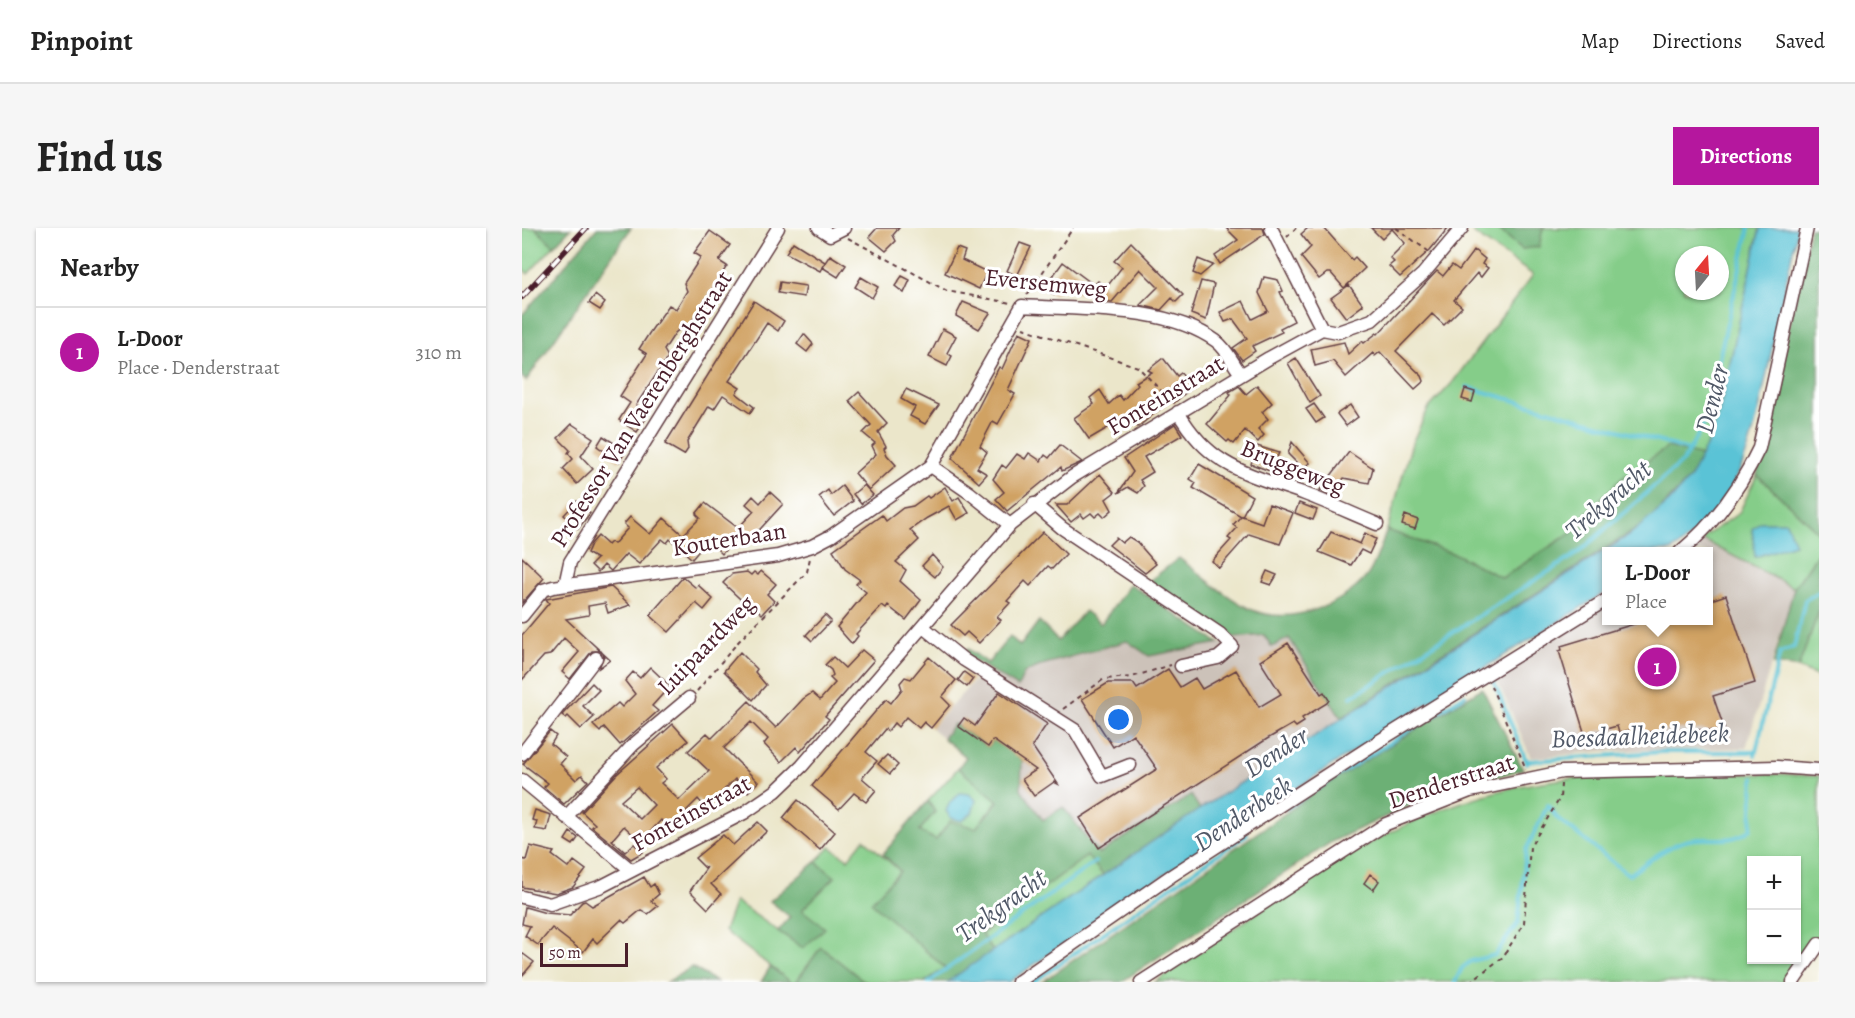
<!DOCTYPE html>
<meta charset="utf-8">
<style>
:root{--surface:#fff;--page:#f6f6f6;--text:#222;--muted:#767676;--line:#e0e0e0;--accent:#b5179e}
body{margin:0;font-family:Alegreya,serif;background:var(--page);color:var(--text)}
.controls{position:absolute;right:18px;bottom:18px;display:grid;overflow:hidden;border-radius:0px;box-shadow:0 2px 4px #0004}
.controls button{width:54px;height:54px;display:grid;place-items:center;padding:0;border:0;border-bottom:2px solid var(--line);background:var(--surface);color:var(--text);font:30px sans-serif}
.compass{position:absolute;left:1153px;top:18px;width:54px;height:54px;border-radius:50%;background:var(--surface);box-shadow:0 2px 4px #0004;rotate:18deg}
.scale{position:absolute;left:18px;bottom:15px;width:88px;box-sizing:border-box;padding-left:6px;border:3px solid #4a1f2b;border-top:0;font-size:16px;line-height:21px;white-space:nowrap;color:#4a1f2b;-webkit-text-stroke:4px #fff;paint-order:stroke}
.you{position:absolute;left:597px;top:492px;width:21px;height:21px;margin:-15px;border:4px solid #fff;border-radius:50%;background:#1a73e8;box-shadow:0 0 0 9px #1a73e833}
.badge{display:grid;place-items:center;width:39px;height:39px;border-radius:50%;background:var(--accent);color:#fff;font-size:20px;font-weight:700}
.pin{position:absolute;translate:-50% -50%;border:3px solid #fff;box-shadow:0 2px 6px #0006}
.popup{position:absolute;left:1080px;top:319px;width:111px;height:78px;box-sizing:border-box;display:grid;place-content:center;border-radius:0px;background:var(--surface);filter:drop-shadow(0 2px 4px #0005);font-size:20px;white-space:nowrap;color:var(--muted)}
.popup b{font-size:22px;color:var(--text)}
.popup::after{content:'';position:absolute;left:50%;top:100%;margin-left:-12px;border:12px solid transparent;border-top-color:var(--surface)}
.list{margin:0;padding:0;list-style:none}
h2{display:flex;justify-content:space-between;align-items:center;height:78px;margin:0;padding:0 24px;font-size:26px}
h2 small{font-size:20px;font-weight:400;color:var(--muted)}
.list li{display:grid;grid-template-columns:39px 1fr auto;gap:18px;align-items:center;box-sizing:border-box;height:90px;padding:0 24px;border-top:2px solid var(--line)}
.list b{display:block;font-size:22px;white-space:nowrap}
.list p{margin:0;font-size:20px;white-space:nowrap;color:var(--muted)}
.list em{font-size:20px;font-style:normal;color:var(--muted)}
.map{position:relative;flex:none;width:1297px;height:754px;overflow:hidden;border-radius:0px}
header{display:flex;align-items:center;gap:36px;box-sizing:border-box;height:84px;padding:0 30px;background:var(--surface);border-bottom:2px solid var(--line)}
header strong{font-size:28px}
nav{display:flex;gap:33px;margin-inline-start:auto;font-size:21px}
.intro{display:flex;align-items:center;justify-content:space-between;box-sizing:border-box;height:144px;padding:0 36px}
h1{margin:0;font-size:42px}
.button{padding:15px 27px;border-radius:0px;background:var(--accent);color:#fff;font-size:21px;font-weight:700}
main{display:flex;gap:36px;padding:0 36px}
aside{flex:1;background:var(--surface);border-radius:0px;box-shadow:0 2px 4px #0004}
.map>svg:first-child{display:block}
</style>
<header>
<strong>Pinpoint</strong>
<nav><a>Map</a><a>Directions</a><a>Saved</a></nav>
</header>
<div class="intro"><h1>Find us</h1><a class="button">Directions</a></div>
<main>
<aside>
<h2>Nearby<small></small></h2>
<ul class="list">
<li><span class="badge">1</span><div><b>L-Door</b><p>Place · Denderstraat</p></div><em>310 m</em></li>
</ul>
</aside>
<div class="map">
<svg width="1297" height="754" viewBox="0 0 1297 754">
<rect width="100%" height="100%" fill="#fff"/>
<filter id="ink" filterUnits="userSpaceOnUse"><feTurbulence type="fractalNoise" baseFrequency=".0167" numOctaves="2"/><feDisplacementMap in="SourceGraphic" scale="12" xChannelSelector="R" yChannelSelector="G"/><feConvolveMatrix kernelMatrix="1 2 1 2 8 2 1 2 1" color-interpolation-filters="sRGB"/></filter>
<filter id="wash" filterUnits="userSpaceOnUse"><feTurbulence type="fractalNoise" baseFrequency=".008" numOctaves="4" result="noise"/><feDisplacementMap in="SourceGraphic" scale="24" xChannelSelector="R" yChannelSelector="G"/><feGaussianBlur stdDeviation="1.35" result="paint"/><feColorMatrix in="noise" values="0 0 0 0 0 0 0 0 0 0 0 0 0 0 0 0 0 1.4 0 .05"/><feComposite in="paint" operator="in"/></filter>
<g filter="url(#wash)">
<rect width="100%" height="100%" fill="#ebe6ca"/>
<!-- industrial -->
<path fill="#ccc2b9" d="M1179,311L1272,360L1224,520L1080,523L1009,530L972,445L1084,377V392H1186V324L1164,323Z
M742,407L767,410L819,490L678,581L668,567L577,626L543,582L521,592L466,519L432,497L421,510L409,500L452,453L469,445H502L523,436L605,413L689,417L712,410Z"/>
<!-- green -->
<path fill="#85cd89" stroke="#68765a" stroke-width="1.5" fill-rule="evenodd" d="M0,0H13L32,18L6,46L0,40Z
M952,0H975L1000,21L1021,0H1238L1196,189L1180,228L1170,226L980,350L935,327L865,302L890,215L906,181L930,155L1011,47L951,5ZM1162,27H1198V63H1162Z
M1235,247L1297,305V324L1272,360L1179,311L1217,285Z
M1297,383V449L1276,440Z
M436,540L476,572L454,600L414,613L397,603L413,584L406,573Z
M1258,546L1297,548V709L1267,754H633C743,682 848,596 977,563C1064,540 1168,548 1258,546ZM1230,632H1274V732H1230Z
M342,611L378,643L350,674L423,740L403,754H343L299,719L274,754H269L202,703L213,673L281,720L279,682L313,649L294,634L308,619L326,631Z
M565,627L581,647L471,723L459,707Z"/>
<!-- forest -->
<path fill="#6cb075" stroke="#5b6850" stroke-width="1.5" d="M13,0H49L32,18Z
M75,0H109L4,153L0,149V87Z
M975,0H1021L1017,19L1000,21Z
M1288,0H1297V305L1235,247Z
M1146,219L1180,228L1167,251L1127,293L819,490L767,410L750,419L742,407L712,410L626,354L657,330C680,347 702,368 728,381C765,398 820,379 845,348C854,336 859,316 865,302L935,327L980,350L1063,296L1061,288L1100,250Z
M1297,324V383L1276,440L1251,436L1272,360Z
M608,356L697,415L627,428L605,413L523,436L502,445L496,459L441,426L446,421L466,435L488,408L498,418L517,393L536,413L563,383L579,396Z
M960,460L1001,541L908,568L811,613L599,754H520L801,559Z
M432,496L466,519L471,512L500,532L499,561L521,592L541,579L577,626L669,567L678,581L581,647L565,628L459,706L471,723L425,754H403L423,740L349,674L378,643L361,626L406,573L413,584L397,603L414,612L428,593L454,600L476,573L436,540L444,529L421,510Z
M294,634L313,649L280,682L303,700L281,720L256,703L268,689L248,673Z
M299,719L343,754H274Z
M170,739L194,754H145Z
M248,739L269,754H239Z"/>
<!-- water -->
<path fill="#5ac3d6" stroke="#527180" stroke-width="1.5" d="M1238,0H1276C1267,40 1258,81 1250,121C1233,199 1224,277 1149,323L1084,324V364L887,487L643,646L487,754H425L678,581L1106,308L1147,274L1167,251L1187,213L1196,189Z
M1238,294H1264L1273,316L1233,329L1230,301Z
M438,565L447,566L454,572L450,585L440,593L429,590L424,583L428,574Z"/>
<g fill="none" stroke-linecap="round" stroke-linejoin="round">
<!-- stream -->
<path stroke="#5ac3d6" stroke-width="4" d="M945,159L1167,222
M970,449L1005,535
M829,469L1056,325L1161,233L1182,196L1227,0
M1233,527L1258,425L1272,419L1283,372L1297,364
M1004,531L1008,533L1139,524H1234
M764,580L943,467
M407,754L573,634
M511,754L725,606
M933,754L940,740L949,733L973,727L996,695L1004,622L1026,577L1035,590L1107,647C1124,635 1143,619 1163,613C1188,606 1206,619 1229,601L1232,550"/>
</g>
<g id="blocks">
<!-- building -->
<path fill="#d0a263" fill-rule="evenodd" d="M355,0H377L371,7L374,13L364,23L347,9Z
M704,0H741L743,6L698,36L693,28L716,12Z
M786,0H802L830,32L833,29L843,40L822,60L809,45H805L797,51L779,29L789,19L779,6Z
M849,0H926L908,22L878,49L867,38L872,34L868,30L883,15L870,1L860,11Z
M188,3L208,17L197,33L205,38L165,101L161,98L153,105L142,122L146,129L114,177L127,186L115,204L97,192L108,175L98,168L125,126L117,121L128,104L147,77L154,81L165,63L162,55L179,29L172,25Z
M271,14L303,34L298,43L264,25Z
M609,14L661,67L654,74L650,70L639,82L618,77L636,59L618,41L590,74L575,73L560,60L556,66L541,55L532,67L522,60L541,34L572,57L576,53L584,60L600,39L592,33Z
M498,15L509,19L495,48L485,43Z
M435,20L443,23L440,32L465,44L457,61L423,45Z
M952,22L963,31L960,36L966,40L959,49L955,45L932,72L940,79L922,97L910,86L874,123L900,148L902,153L893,161L858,124L853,128L851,125L824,149L811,133L793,138L789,121L822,114L826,126L840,113L842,115L855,105L856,106L915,43L921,48L930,37L937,42Z
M308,27L324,37L316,49L300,39Z
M676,31L691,37L678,48L671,45Z
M380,48L388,52L382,65L373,58Z
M339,49L356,59L350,70L333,59Z
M742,49L756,52L761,63L758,64L772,93L758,100L760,104L730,118L733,123L720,132L711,120L725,110L711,91L703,94L698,84L721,73L730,91L746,83L737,65Z
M679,53L692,56L684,92L669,86Z
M258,54L284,58L282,69L256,65Z
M827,57L841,77L824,90L809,70Z
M73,67L83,75L78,82L67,75Z
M232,73L262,93L256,103L245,95L207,153L218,160L214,165L232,179L228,185L201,167L192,181L187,178L165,214L166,221L162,227L143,216Z
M441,74L468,85L457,101L434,88Z
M421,101L434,108L425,125L430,128L425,138L407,129Z
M497,104L510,110L486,162L493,166L476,196L471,193L458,218L465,224L455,240L465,246L457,255L430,230L477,139L480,141Z
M282,106L291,116L285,124L275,116Z
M641,130L655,148L659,145L670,159L652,175L650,171L616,199L606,188L567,211L552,190L572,176L568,170L578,162L587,176L597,167L601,172L616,156L614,154L630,144L626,142Z
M774,130L798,168L788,175L766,135Z
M735,157L750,175L740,184L746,191L736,201L742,207L736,214L723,202L712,216L707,212L705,214L685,196L709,167L707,164L717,158L724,166Z
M384,161L417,177L403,196L388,188L393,179L379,171Z
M943,161L953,164L950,174L940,171Z
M337,164L365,195L356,204L364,218L362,220L365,227L374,237L347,262L333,245L354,226L350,218L353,215L341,205L349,197L327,173Z
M792,176L802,190L794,195L784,181Z
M828,177L836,189L824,198L815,186Z
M50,196L71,210L59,228L71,241L55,256L41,241L51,231L46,225L48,222L36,210Z
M653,196L660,207L622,229L631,244L618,252L622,258L616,265L606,259L596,265L611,244L602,230Z
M81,208L104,223L97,234L75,218Z
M770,214L788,235L780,240L766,226Z
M538,217L560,234L540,243L539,239L485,283L474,271L482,264L471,251L480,237L484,240L495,226L503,231L507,225L519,233L523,227L527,230Z
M735,218L757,225L748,243L729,236Z
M827,224L851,240L847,255L822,250L808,267L801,264L798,262Z
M677,236L730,268L720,288L740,295L747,276L771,285L758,316L727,306L697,340L690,333L709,312L706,310L715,300L711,297L719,288L671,260L674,255L668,251Z
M578,246L593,264L584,271L590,282L582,289L578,285L573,289L569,285L562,290L559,286L549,294L534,277H545Z
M342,257L351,267L339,276L331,266Z
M320,258L331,273L312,288L297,269L306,262L309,267Z
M423,259L431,273L437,269L447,285L435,292L427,278L405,290L388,302L397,312L374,334L384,342L378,353L399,372L384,392L366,378L364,381L360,378L334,406L336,408L330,416L315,399L344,364L334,356L338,352L323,341L311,322L360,287L364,293L381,280L391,278L405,268L407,270Z
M248,264L261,276L229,311L226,309L222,313L216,307L200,326L186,312L170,331L148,311L145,315L140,311L117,336L104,326L89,343L82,337L76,344L69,337L75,331L65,325L69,316L76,308L86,317L89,314L92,316L106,300L102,296L108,289L128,306L142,290L161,307L178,290L174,286L183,275L216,300L232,283L224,276L231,268L238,275Z
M55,273L68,285L56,301L42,287Z
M777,275L795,282L791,292L773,285Z
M883,287L896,292L893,301L880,297Z
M521,304L544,326L530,341L526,338L508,358L503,353L485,373L488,375L475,389L479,392L457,415L445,404L441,408L429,397Z
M809,304L838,316L843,305L854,311L847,326L839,322L829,337L797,324Z
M607,309L615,314L634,336L623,345L587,317L594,310L600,315Z
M410,327L421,339L413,349L400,338Z
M0,329L22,350L0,375Z
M239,343L254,356L245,366L252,373L240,386L231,378L229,381L201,355L210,346L225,344L229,347L232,344L236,347Z
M745,343L755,347L749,357L740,354Z
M161,349L174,360L176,357L191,371L182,382L174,375L147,404L128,387Z
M89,359L108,377L86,385L83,375L66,378L67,387L44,391L88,432L77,440L82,427L79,423H70L48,451L40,444L57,424L42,410L28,427L22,428L0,452V407L27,375L24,371Z
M1204,367L1233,455L1191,468L1203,503L1157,501L1107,506L1106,502L1097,505L1095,498L1063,507L1037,423L1040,422L1039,418L1122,393H1186V373Z
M303,387L309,393L290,413L284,407Z
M766,415L799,466L802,464L807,472L805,475L780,490L782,494L774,499L771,496L745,511L577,620L558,590L635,541L611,506L591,519L560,471L586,455H611L615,461L646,441L658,459L673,450L680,461L714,442L737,479L759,466L738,433Z
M340,422L352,432L303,488L307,491L278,524L274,519L259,534L242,516L246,511L229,494L202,520L236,554L226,564L213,551L184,580L176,571L147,600L139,592L119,614L102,598L90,612L103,624L112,616L121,624L109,631L70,599L73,596L60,584L94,547L151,496L166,513L134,540L144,551L139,555L157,572L187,543L166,523L185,505L190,510L227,473L254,500L281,471L290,465L298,472L313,455L308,450L311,447L309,442L303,437L311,429L323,440ZM115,559L132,577L118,591L99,573Z
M218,424L235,441L233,444L244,457L231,472L202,443Z
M407,429L434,452L420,469L428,477L409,500L402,494L397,500L384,489L376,499L372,495L366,503L363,501L344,524L355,533L340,550L354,562L344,574L332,565L317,581L290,558L364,471L369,475L380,461L378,455L383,449L389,451Z
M128,439L148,458L130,478L136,483L98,517L82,499L78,504L71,497L96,475L100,479L113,466L103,453L111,444L118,450Z
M442,444L451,451L445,459L436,452Z
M70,455L77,462L61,478L72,489L59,501L46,488L44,490L40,487Z
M477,464L525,496L510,518L536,556L532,554L512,568L500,551L514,542L471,512L466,519L436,498L442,490L453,498Z
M28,503L34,508L29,516L44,529L38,536L54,552L60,547L66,553L42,576L22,559L26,555L1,536Z
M365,527L376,537L368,546L356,536Z
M276,572L313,604L298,622L261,590Z
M13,582L29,587L25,603L13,601L15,593L10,592Z
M236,594L245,603L189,656L199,666L186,681L168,663L185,639L183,640L173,630L201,607L211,617Z
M48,604L56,610L51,617L43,612Z
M8,618L32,624L30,627L47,640L52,633L64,642L51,659L34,665L0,659V631L4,632Z
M848,646L857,653L851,662L842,655Z
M122,649L128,659L132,656L137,666L129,673L136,678L126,686L119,682L103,695L99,692L75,715L71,711L61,724L30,700L16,717L3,708L8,698L0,696L3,679L24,685L48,687L60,674L63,673L70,678Z
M0,725L12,734L0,748Z"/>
</g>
</g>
<g filter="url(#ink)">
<use href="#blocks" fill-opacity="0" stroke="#623d43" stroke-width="1.5"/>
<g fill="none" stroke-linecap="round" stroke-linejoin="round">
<defs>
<path id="minor" d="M297,0L308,7L322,0
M749,0L800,101
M656,184C688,240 727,246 783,266C807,275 831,286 855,296
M409,238L448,265L488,297
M512,276L540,300L698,406L710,418L696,430L659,438
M1158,324C1193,295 1218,261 1237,220L1285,0
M43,357L48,334L256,0
M0,388L21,362L31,359L256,328L290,318L309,308L409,238L500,78C560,82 644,77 694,113C706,122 710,135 719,146
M401,399L442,432L553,502L580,548L608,537
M0,526L74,430
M0,552L109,642
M44,589L111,517L167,470
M0,669L28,676L80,658L222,585L254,563L280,538L488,297L550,249L747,130L800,101L816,104L850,92L901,46L940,0
M496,754L649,648L857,513L1084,372
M619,754L864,596L948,563L1040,544L1255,539L1297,542
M1271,754L1297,716"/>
</defs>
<!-- minor casing -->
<use href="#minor" stroke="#623d43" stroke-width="15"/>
<!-- path -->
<path stroke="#623d43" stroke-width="2" stroke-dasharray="4.5 4.5" stroke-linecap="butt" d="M874,0L906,23
M765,9L774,0
M326,10L425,63L489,75
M505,67L551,0
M501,100L616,139L650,174
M969,458L1004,541
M175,463L217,413L285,344L288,330
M541,481L582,451L610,449L649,437
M948,754L981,729L1002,695L1008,619L1038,570L1039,556"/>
<!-- minor -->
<use href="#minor" stroke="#fff" stroke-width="12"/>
<defs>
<path id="rail" d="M0,69L64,0"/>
</defs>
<!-- rail casing -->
<use href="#rail" stroke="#4a1f2b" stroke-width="6"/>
<!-- rail -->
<use href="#rail" stroke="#fff" stroke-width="4" stroke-dasharray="11" stroke-linecap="butt"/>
</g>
</g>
<g text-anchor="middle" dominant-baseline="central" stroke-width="6" stroke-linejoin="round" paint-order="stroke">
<!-- street labels -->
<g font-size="24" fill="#4a1f2b" stroke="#fff">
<text transform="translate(524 55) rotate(6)">Eversemweg</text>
<text transform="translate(643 167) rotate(-31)">Fonteinstraat</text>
<text transform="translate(119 181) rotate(-58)">Professor Van Vaerenberghstraat</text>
<text transform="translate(771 239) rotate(22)">Bruggeweg</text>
<text transform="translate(207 311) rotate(-9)">Kouterbaan</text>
<text transform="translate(184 417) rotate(-46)">Luipaardweg</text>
<text transform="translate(929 553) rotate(-18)">Denderstraat</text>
<text transform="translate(169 585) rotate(-29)">Fonteinstraat</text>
</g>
<!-- water labels -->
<g font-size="26" font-style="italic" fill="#505867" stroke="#fff">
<text transform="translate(1190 171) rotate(-76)">Dender</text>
<text transform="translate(1086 272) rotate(-41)">Trekgracht</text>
<text transform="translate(1118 508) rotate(-2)">Boesdaalheidebeek</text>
<text transform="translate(754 524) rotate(-33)">Dender</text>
<text transform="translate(721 586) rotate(-34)">Denderbeek</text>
<text transform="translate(479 678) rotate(-36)">Trekgracht</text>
</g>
</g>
</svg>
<div class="controls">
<button>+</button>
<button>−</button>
</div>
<svg class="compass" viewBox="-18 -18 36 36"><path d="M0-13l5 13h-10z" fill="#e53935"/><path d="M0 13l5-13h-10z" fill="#767676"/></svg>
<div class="scale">50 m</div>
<div class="you"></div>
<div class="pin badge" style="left:1135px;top:439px">1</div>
<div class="popup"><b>L-Door</b>Place</div>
</div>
</main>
